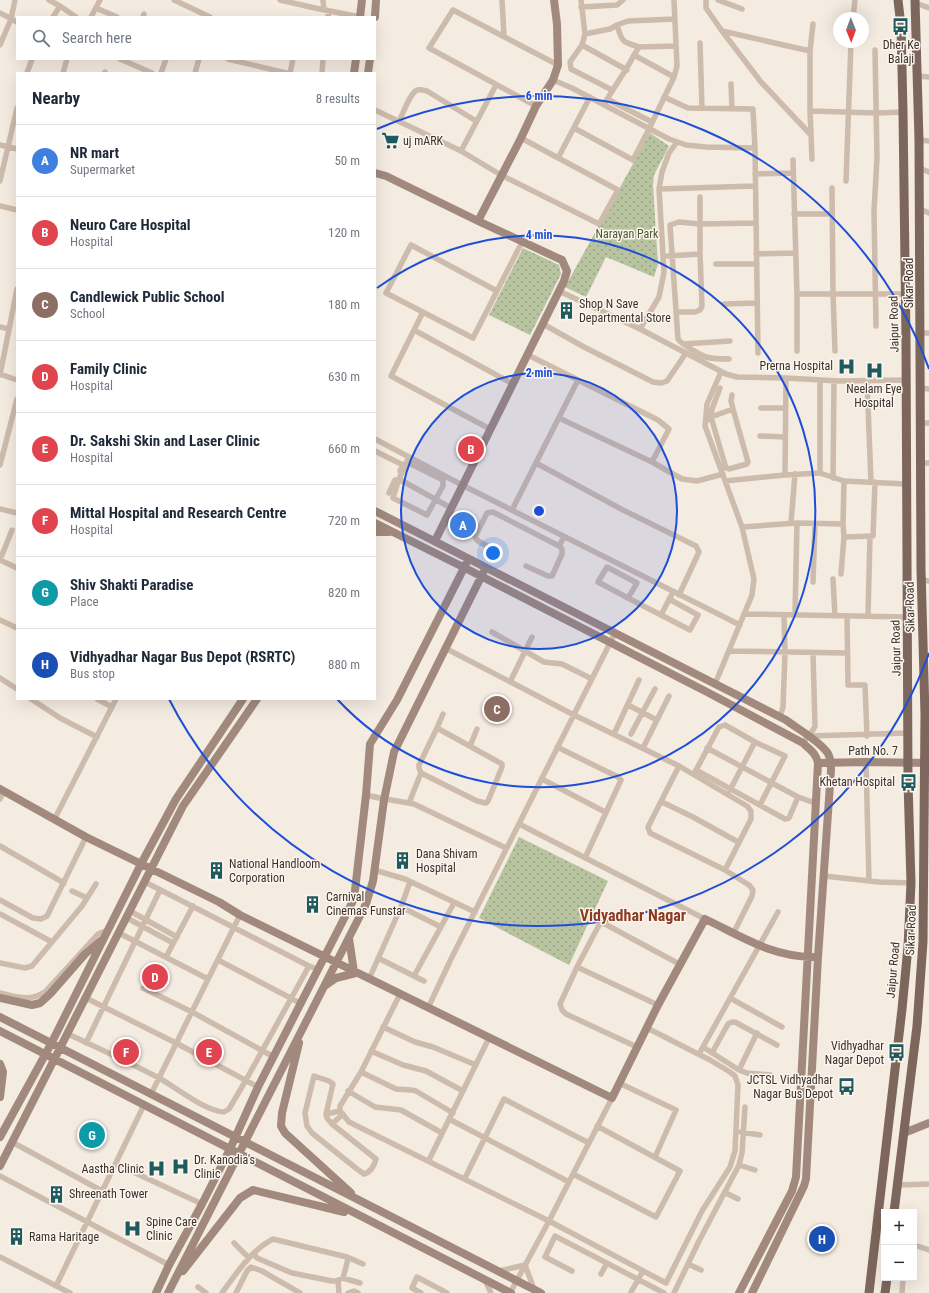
<!DOCTYPE html>
<meta charset="utf-8">
<style>
:root{--surface:#fff;--page:#f6f6f7;--text:#1f2937;--muted:#747a83;--line:#e0e1e3;--accent:#1f5a5e}
body{margin:0;font-family:"Roboto Condensed",sans-serif;background:var(--page);color:var(--text)}
.controls{position:absolute;right:12px;bottom:12px;display:grid;overflow:hidden;border-radius:0px;box-shadow:0 4px 16px #0002}
.controls button{width:36px;height:36px;display:grid;place-items:center;padding:0;border:0;border-bottom:1px solid var(--line);background:var(--surface);color:var(--text);font:20px sans-serif}
.compass{position:absolute;left:833px;top:12px;width:36px;height:36px;border-radius:50%;background:var(--surface);box-shadow:0 4px 16px #0002;rotate:179deg}
.you{position:absolute;left:493px;top:553px;width:14px;height:14px;margin:-10px;border:3px solid #fff;border-radius:50%;background:#1a73e8;box-shadow:0 0 0 6px #1a73e833}
.badge{display:grid;place-items:center;width:26px;height:26px;border-radius:50%;background:var(--accent);color:#fff;font-size:13px;font-weight:700}
.pin{position:absolute;translate:-50% -50%;border:2px solid #fff;box-shadow:0 1px 4px #0006}
.list{margin:0;padding:0;list-style:none}
h2{display:flex;justify-content:space-between;align-items:center;height:52px;margin:0;padding:0 16px;font-size:17px}
h2 small{font-size:13px;font-weight:400;color:var(--muted)}
.list li{display:grid;grid-template-columns:26px 1fr auto;gap:12px;align-items:center;box-sizing:border-box;height:72px;padding:0 16px;border-top:1px solid var(--line)}
.list b{display:block;font-size:15px;white-space:nowrap}
.list p{margin:0;font-size:13px;white-space:nowrap;color:var(--muted)}
.list em{font-size:13px;font-style:normal;color:var(--muted)}
.icon{flex:none;width:22px;height:22px;fill:none;stroke:currentColor;stroke-width:2;stroke-linecap:round;stroke-linejoin:round}
.map{position:relative;flex:none;width:929px;height:1293px;overflow:hidden}
.search{position:absolute;background:var(--surface);box-shadow:0 4px 16px #0002;left:16px;top:16px;width:360px;height:44px;display:flex;align-items:center;gap:10px;box-sizing:border-box;padding:0 14px;border-radius:0px;color:var(--muted);font-size:15px}
.panel{position:absolute;background:var(--surface);box-shadow:0 4px 16px #0002;left:16px;top:72px;width:360px;height:628px;border-radius:0px}
.map>svg:first-child{display:block}
</style>
<div class="map">
<svg width="929" height="1293" viewBox="0 0 929 1293">
<defs>
<pattern id="grass-dots" width="8" height="8" patternUnits="userSpaceOnUse"><rect width="8" height="8" fill="#b8c4a0"/><path d="M2 2h.1M6 6h.1" fill="none" stroke="#97a083" stroke-width="1.8" stroke-linecap="round"/></pattern>
</defs>
<rect width="100%" height="100%" fill="#f4ebe1"/>
<!-- grass -->
<path fill="url(#grass-dots)" d="M650,133L669,146L654,175L653,185L658,264L654,277L606,257L586,297L565,287Z
M523,248L559,265L561,274L530,335L489,315Z
M519,837L608,881L569,965L479,918Z"/>
<g fill="none" stroke-linecap="round" stroke-linejoin="round">
<!-- street -->
<path stroke="#cdbbac" stroke-width="5.5" d="M49,0L60,6
M174,0L210,17
M280,0L315,8L360,17
M323,0L324,10
M502,0L504,36
M581,0L585,34L582,45
M706,0V8L722,31L810,51
M718,0L742,9
M916,3L929,8
M581,7L617,5L623,0
M96,8L117,17
M0,13L17,22
M53,17L60,6L76,17
M91,17L100,0
M143,17L144,14
M328,17L329,11
M853,18L855,0
M813,24L810,51V111L876,113L903,112
M617,25L628,21L675,19
M722,31L761,82L811,135
M585,34L610,29L617,25C622,42 622,42 639,47
M700,43L702,108
M0,45L11,19L15,0
M875,50L877,158L874,211L876,326
M120,59L152,73
M228,59L286,73
M27,73L32,59
M63,73L67,59
M105,73V72
M161,73L166,59
M195,73L199,59
M290,73L293,59
M322,73L323,59
M917,76L929,77
M674,77L634,55L639,47L676,46
M553,80L572,88L669,139L686,145L706,147L755,148L758,353
M731,84L732,109
M612,90L571,69L570,62L582,45L627,70
M664,97L688,108L753,109L755,148
M607,99L652,122
M604,105C613,88 625,73 634,55
M536,106L429,48L453,10L558,65
M375,110L461,151L496,85
M810,111L812,159
M399,121C403,114 410,93 417,90C420,89 423,90 427,91L476,121
M574,128L633,160L649,129L674,77L677,66L674,0
M919,140L929,141
M0,145L17,149
M461,151L501,175L599,224L618,190L521,138
M558,158L590,97
M793,160L797,294V351
M919,168L929,172
M755,174L793,173
M0,181L17,108
M846,181L851,42
M832,188L833,293L835,351
M659,189L755,186
M700,197V224L679,222L670,225L678,339C682,345 699,354 706,357C713,359 722,359 729,359
M0,206L17,210
M920,209L929,213
M794,214H832
M700,254V224L756,223
M756,254L796,253
M668,256L700,254L702,306L700,310L695,312H676
M716,264H757
M497,291L411,245L386,293L473,338L522,242
M559,291L640,329L726,374L737,377L786,378L839,381L907,380
M797,294H905
M724,304L757,303
M423,312L391,376L490,429
M543,324L584,347L653,382L661,383L667,381L686,353
M0,327L9,329
M640,329L659,297L664,272L659,189L662,172L669,153L677,142
M414,330L513,384
M921,333H929
M683,344L730,341
M528,355L658,420L669,429L652,462L559,418
M0,374L17,380
M0,375L17,289
M820,381V473
M867,381L871,482
M720,388L712,409L711,417L726,468L729,469L747,464L748,462L733,409L731,401L732,395
M921,388L929,389
M761,408H785
M710,420L711,417L733,409
M921,423H929
M760,436L785,437
M375,439L462,485L740,625
M375,451L403,465L400,471
M407,462L443,480V486L427,515L393,498L399,479L409,457
M652,462L682,479L697,481L723,474
M536,463L621,509L696,546L699,552L679,595
M921,463H929
M0,465L17,399
M785,475L786,378
M833,478L834,381
M399,479L451,508
M725,481L785,475L820,473L844,481L906,484
M844,481L843,524L844,537L873,536L875,482
M389,493L395,480
M0,509L17,513
M512,510L578,380
M791,523L795,474
M742,527L797,523L843,524
M500,553L478,541L475,537L487,513L493,512L559,546
M0,560L12,530
M0,560L17,568
M526,566L548,576H552L562,554V549L559,546L564,537
M841,574L844,537
M833,579L835,616
M922,580L929,581
M813,582L815,524
M628,598L598,582L607,567L637,583L628,598L661,615L673,592
M744,614L907,617
M661,615L690,630L698,615L669,599
M795,615L797,523
M847,616L848,685H865L867,736
M868,616L870,536
M0,620L17,628
M492,632L544,662L562,664L592,679
M445,648L574,715L679,766L747,806L751,811V819L725,870
M729,651L847,653
M0,678L17,689
M510,682L532,637
M715,684L752,595L754,579L742,527L705,426L707,404L721,372
M31,699L60,718L97,737
M97,699L112,707
M628,705L657,720
M780,717L783,707L785,653L784,615
M437,728L502,764V767L488,801L486,803L477,801L421,773L419,768V765Z
M437,728L443,714
M614,734L639,680
M631,734L655,689
M809,736L908,733
M803,743L813,730L815,726L813,653
M470,746L477,729
M557,747L618,777L621,780L585,858
M643,748L669,696
M707,748L798,797L815,803
M866,762L869,881
M679,766L648,827L650,833L725,870L749,885L753,890L752,896L734,932
M696,770L785,819L789,818L798,797
M694,774L719,727L725,725L755,742L785,756L760,805
M542,779L605,812
M730,790L755,742
M366,795C382,799 398,801 414,804L506,848
M0,799L4,791
M662,802L693,817L738,842
M409,803L421,773
M54,820L116,699
M519,824L705,919
M0,846L64,883
M374,870L405,879L475,912
M824,876L879,882L911,883
M145,882L309,966L317,969
M72,891L87,898
M0,900L33,918L41,919L47,916L86,837
M401,907L410,882
M130,911L177,937
M0,914L52,942
M127,918L173,943
M119,933L208,979
M166,957L193,906
M378,958L424,981
M218,960L300,1003
M0,963L25,968L32,966L82,906L96,884
M577,967L599,925L601,923L605,924L681,965
M414,976L454,903
M369,979L401,907L441,927
M143,988L192,1012L274,1057
M0,993C17,997 29,1002 45,992L98,934L108,930
M400,994L361,1072L340,1106V1111L349,1122L549,1221L666,1283L702,1211L730,1167L735,1151L738,1085L735,1076L730,1072L710,1060L647,1028
M86,998L176,1043L258,1087
M730,998L782,1027
M428,1008L451,959L615,633
M383,1027L415,1042L433,1047L476,1065
M68,1034C98,1048 129,1062 159,1078C177,1088 205,1111 224,1112L229,1109L246,1080L309,966
M86,1043L160,890
M637,1047L566,1014L562,1010L560,1004L577,967L658,1005
M703,1047L739,1070L747,1073L771,1075
M371,1051L403,1065L426,1071L463,1091
M712,1053L728,1024L732,1022H735L777,1045
M699,1054L778,912
M739,1070L757,1033
M361,1072L396,1089C403,1090 409,1089 416,1091L453,1113
M314,1076L329,1081L333,1084L326,1114L327,1118L332,1124L376,1159C374,1167 371,1172 364,1174L357,1169L312,1133L307,1126L305,1113Z
M619,1083L676,1110L655,1157
M348,1091L375,1107L401,1110L442,1133
M151,1094L240,915
M326,1114L340,1111
M449,1119L569,1182
M332,1124L343,1114
M741,1132L760,1135
M12,1142L102,1191
M429,1160L489,1038
M116,1164L202,1204
M739,1165L755,1170
M573,1174L656,1217L680,1171L597,1126
M0,1176L169,1265
M465,1178L504,1099L589,1143
M897,1185L929,1184
M726,1193L738,1199
M234,1243L249,1258
M914,1245L929,1250
M0,1257L70,1293
M347,1257L363,1264
M688,1264L701,1270
M499,1271L525,1265L534,1289
M572,1271L545,1257L555,1236L664,1293
M601,1274L607,1263
M343,1278L360,1283
M338,1280L339,1293
M485,1280L491,1293
M56,1286L144,1105
M198,1287L206,1293
M631,1292L643,1271
M222,1293C236,1274 251,1250 273,1239L347,1257L348,1259L343,1278L336,1281H332L292,1273L257,1258L254,1254
M236,1293L247,1271L251,1267L262,1271L300,1293
M348,1293L354,1291L358,1293
M421,1293L412,1288L417,1277L447,1293
M510,1293L549,1221L612,1098
M674,1293L699,1241L739,1165L742,1153L745,1107
M902,1293L903,1278"/>
<!-- secondary -->
<path stroke="#a18a7d" stroke-width="8" d="M360,17L362,0
M375,17L376,0
M354,73L356,59
M368,73L370,59
M375,173L386,176L478,221L562,260L567,271L564,281L435,541
M478,221L521,138L536,106L553,80L558,65L557,24L554,0
M375,511L786,720C798,729 818,740 827,752C831,757 831,764 831,770L818,957L806,1179L804,1186L752,1293
M375,523L465,568L707,692L803,743C810,750 816,753 818,763L796,1177L792,1191L739,1293
M375,532H389
M818,763L866,762L929,763
M0,789L86,837L219,902L240,915L612,1098L658,1005L705,919C743,937 770,956 813,957
M349,938L354,972
M326,985L336,978L356,973
M0,998L32,1005L40,1003L50,994L85,954L102,940
M0,1017L541,1293
M0,1031L511,1293
M299,1043L282,1113L281,1126L285,1133L351,1193
M0,1064L3,1072L0,1097
M904,1133L929,1123
M0,1137L51,1044L141,864L176,799L243,699
M0,1166L183,806L257,699
M183,1271L240,1198L253,1190L344,1212
M156,1293L169,1265L202,1204L230,1149L258,1087L354,899L366,795L370,744L397,700L466,564
M168,1293L366,904L373,881L384,800L394,752L483,573"/>
<!-- primary -->
<path stroke="#7d675c" stroke-width="9" d="M894,1212L917,1026L923,942L925,715L921,569L919,140L915,0
M869,1293L902,1009L908,947L911,883L908,782L906,339L903,112L901,26L898,0
M885,1293L887,1278"/>
</g>
<!-- distance rings -->
<circle cx="539" cy="511" r="138" fill="#1d4ed8" fill-opacity=".12"/>
<g fill="none" stroke="#1d4ed8" stroke-width="2">
<circle cx="539" cy="511" r="138"/>
<path d="M377 288A276 276 0 1 1 337 699"/>
<path d="M929 653A415 415 0 0 1 169 699M377 129A415 415 0 0 1 929 369"/>
</g>
<!-- icons -->
<defs>
<symbol id="bus-bare" viewBox="-9 -9 18 18"><path d="M-5-6H5V4H4V6H2V4H-2V6H-4V4H-5ZM-3.5-4V0h7V-4ZM-3.5 1.2v1.5H-2V1.2ZM2 1.2v1.5H3.5V1.2Z" fill="#1f5a5e" stroke="#fbf5ee" stroke-width="2.5" paint-order="stroke"/></symbol>
<symbol id="supermarket-bare" viewBox="-9 -9 18 18"><path d="M-6-5.5h2.5l.6 2H6L4.5 2H-2.5L-4.4-4H-6ZM-1.5 3.2a1.3 1.3 0 1 0 .1 0ZM3 3.2a1.3 1.3 0 1 0 .1 0Z" fill="#1f5a5e" stroke="#fbf5ee" stroke-width="2.5" paint-order="stroke"/></symbol>
<symbol id="building-bare" viewBox="-9 -9 18 18"><path d="M-4-6H4V6H1V3H-1V6H-4ZM-2.5-4.3h1.7v1.8h-1.7ZM.8-4.3h1.7v1.8H.8ZM-2.5-1h1.7V.8h-1.7ZM.8-1h1.7V.8H.8Z" fill="#1f5a5e" stroke="#fbf5ee" stroke-width="2.5" paint-order="stroke"/></symbol>
<symbol id="hospital-bare" viewBox="-9 -9 18 18"><path d="M-5-5h3v3.5h4V-5h3V5h-3V1.5h-4V5h-3Z" fill="#1f5a5e" stroke="#fbf5ee" stroke-width="2.5" paint-order="stroke"/></symbol>
</defs>
<g fill-rule="evenodd">
<use href="#bus-bare" x="888" y="14" width="25" height="25"/>
<use href="#supermarket-bare" x="378" y="128" width="25" height="25"/>
<use href="#building-bare" x="554" y="298" width="25" height="25"/>
<use href="#hospital-bare" x="834" y="354" width="25" height="25"/>
<use href="#hospital-bare" x="862" y="358" width="25" height="25"/>
<use href="#bus-bare" x="896" y="770" width="25" height="25"/>
<use href="#building-bare" x="390" y="848" width="25" height="25"/>
<use href="#building-bare" x="204" y="858" width="25" height="25"/>
<use href="#building-bare" x="300" y="892" width="25" height="25"/>
<use href="#bus-bare" x="884" y="1040" width="25" height="25"/>
<use href="#bus-bare" x="834" y="1074" width="25" height="25"/>
<use href="#hospital-bare" x="168" y="1154" width="25" height="25"/>
<use href="#hospital-bare" x="144" y="1156" width="25" height="25"/>
<use href="#building-bare" x="44" y="1182" width="25" height="25"/>
<use href="#hospital-bare" x="120" y="1216" width="25" height="25"/>
<use href="#building-bare" x="4" y="1224" width="25" height="25"/>
</g>
<g text-anchor="middle" dominant-baseline="central" stroke-width="3" stroke-linejoin="round" paint-order="stroke">
<!-- poi labels -->
<g font-size="12" fill="#3b302b" stroke="#fbf5ee" text-anchor="start">
<text x="901" y="45" text-anchor="middle">Dher Ke<tspan x="901" dy="14">Balaji</tspan></text>
<text x="403" y="141">uj mARK</text>
<text x="579" y="304">Shop N Save<tspan x="579" dy="14">Departmental Store</tspan></text>
<text x="833" y="366" text-anchor="end">Prerna Hospital</text>
<text x="874" y="389" text-anchor="middle">Neelam Eye<tspan x="874" dy="14">Hospital</tspan></text>
<text x="895" y="782" text-anchor="end">Khetan Hospital</text>
<text x="416" y="854">Dana Shivam<tspan x="416" dy="14">Hospital</tspan></text>
<text x="229" y="864">National Handloom<tspan x="229" dy="14">Corporation</tspan></text>
<text x="326" y="897">Carnival<tspan x="326" dy="14">Cinemas Funstar</tspan></text>
<text x="884" y="1046" text-anchor="end">Vidhyadhar<tspan x="884" dy="14">Nagar Depot</tspan></text>
<text x="833" y="1080" text-anchor="end">JCTSL Vidhyadhar<tspan x="833" dy="14">Nagar Bus Depot</tspan></text>
<text x="194" y="1160">Dr. Kanodia's<tspan x="194" dy="14">Clinic</tspan></text>
<text x="144" y="1169" text-anchor="end">Aastha Clinic</text>
<text x="69" y="1194">Shreenath Tower</text>
<text x="146" y="1222">Spine Care<tspan x="146" dy="14">Clinic</tspan></text>
<text x="29" y="1237">Rama Haritage</text>
</g>
<!-- park labels -->
<g font-size="12" fill="#4a5a2e" stroke="#fbf5ee">
<text x="627" y="234">Narayan Park</text>
</g>
<!-- street labels -->
<g font-size="12" fill="#3b302b" stroke="#fbf5ee">
<text transform="translate(909 283) rotate(-90)">Sikar Road</text>
<text transform="translate(894 324) rotate(-91)">Jaipur Road</text>
<text transform="translate(910 607) rotate(-91)">Sikar Road</text>
<text transform="translate(896 648) rotate(-91)">Jaipur Road</text>
<text x="873" y="751">Path No. 7</text>
<text transform="translate(911 930) rotate(-88)">Sikar Road</text>
<text transform="translate(893 970) rotate(-85)">Jaipur Road</text>
</g>
<!-- district labels -->
<g font-size="16" font-weight="bold" fill="#8c3b22" stroke="#fbf5ee">
<text x="633" y="915">Vidyadhar Nagar</text>
</g>
</g>
<circle cx="539" cy="511" r="6" fill="#1d4ed8" stroke="#fbf5ee" stroke-width="2"/>
<g font-size="12" text-anchor="middle" font-weight="bold" fill="#1d4ed8" stroke="#fbf5ee" stroke-width="3" stroke-linejoin="round" paint-order="stroke">
<text x="539" y="100">6 min</text>
<text x="539" y="239">4 min</text>
<text x="539" y="377">2 min</text>
</g>
</svg>
<div class="controls">
<button>+</button>
<button>−</button>
</div>
<svg class="compass" viewBox="-18 -18 36 36"><path d="M0-13l5 13h-10z" fill="#e53935"/><path d="M0 13l5-13h-10z" fill="#747a83"/></svg>
<div class="you"></div>
<div class="pin badge" style="left:463px;top:525px;background:#3f7fe0">A</div>
<div class="pin badge" style="left:471px;top:449px;background:#e0444e">B</div>
<div class="pin badge" style="left:497px;top:709px;background:#8d6e63">C</div>
<div class="pin badge" style="left:155px;top:977px;background:#e0444e">D</div>
<div class="pin badge" style="left:209px;top:1052px;background:#e0444e">E</div>
<div class="pin badge" style="left:126px;top:1052px;background:#e0444e">F</div>
<div class="pin badge" style="left:92px;top:1135px;background:#0f9aa8">G</div>
<div class="pin badge" style="left:822px;top:1239px;background:#1a4fb4">H</div>
<div class="search"><svg class="icon" aria-label="search" viewBox="0 0 24 24"><circle cx="10" cy="10" r="6"/><path d="M15 15l6 6"/></svg>Search here</div>
<section class="panel">
<h2>Nearby<small>8 results</small></h2>
<ul class="list">
<li><span class="badge" style="background:#3f7fe0">A</span><div><b>NR mart</b><p>Supermarket</p></div><em>50 m</em></li>
<li><span class="badge" style="background:#e0444e">B</span><div><b>Neuro Care Hospital</b><p>Hospital</p></div><em>120 m</em></li>
<li><span class="badge" style="background:#8d6e63">C</span><div><b>Candlewick Public School</b><p>School</p></div><em>180 m</em></li>
<li><span class="badge" style="background:#e0444e">D</span><div><b>Family Clinic</b><p>Hospital</p></div><em>630 m</em></li>
<li><span class="badge" style="background:#e0444e">E</span><div><b>Dr. Sakshi Skin and Laser Clinic</b><p>Hospital</p></div><em>660 m</em></li>
<li><span class="badge" style="background:#e0444e">F</span><div><b>Mittal Hospital and Research Centre</b><p>Hospital</p></div><em>720 m</em></li>
<li><span class="badge" style="background:#0f9aa8">G</span><div><b>Shiv Shakti Paradise</b><p>Place</p></div><em>820 m</em></li>
<li><span class="badge" style="background:#1a4fb4">H</span><div><b>Vidhyadhar Nagar Bus Depot (RSRTC)</b><p>Bus stop</p></div><em>880 m</em></li>
</ul>
</section>
</div>
